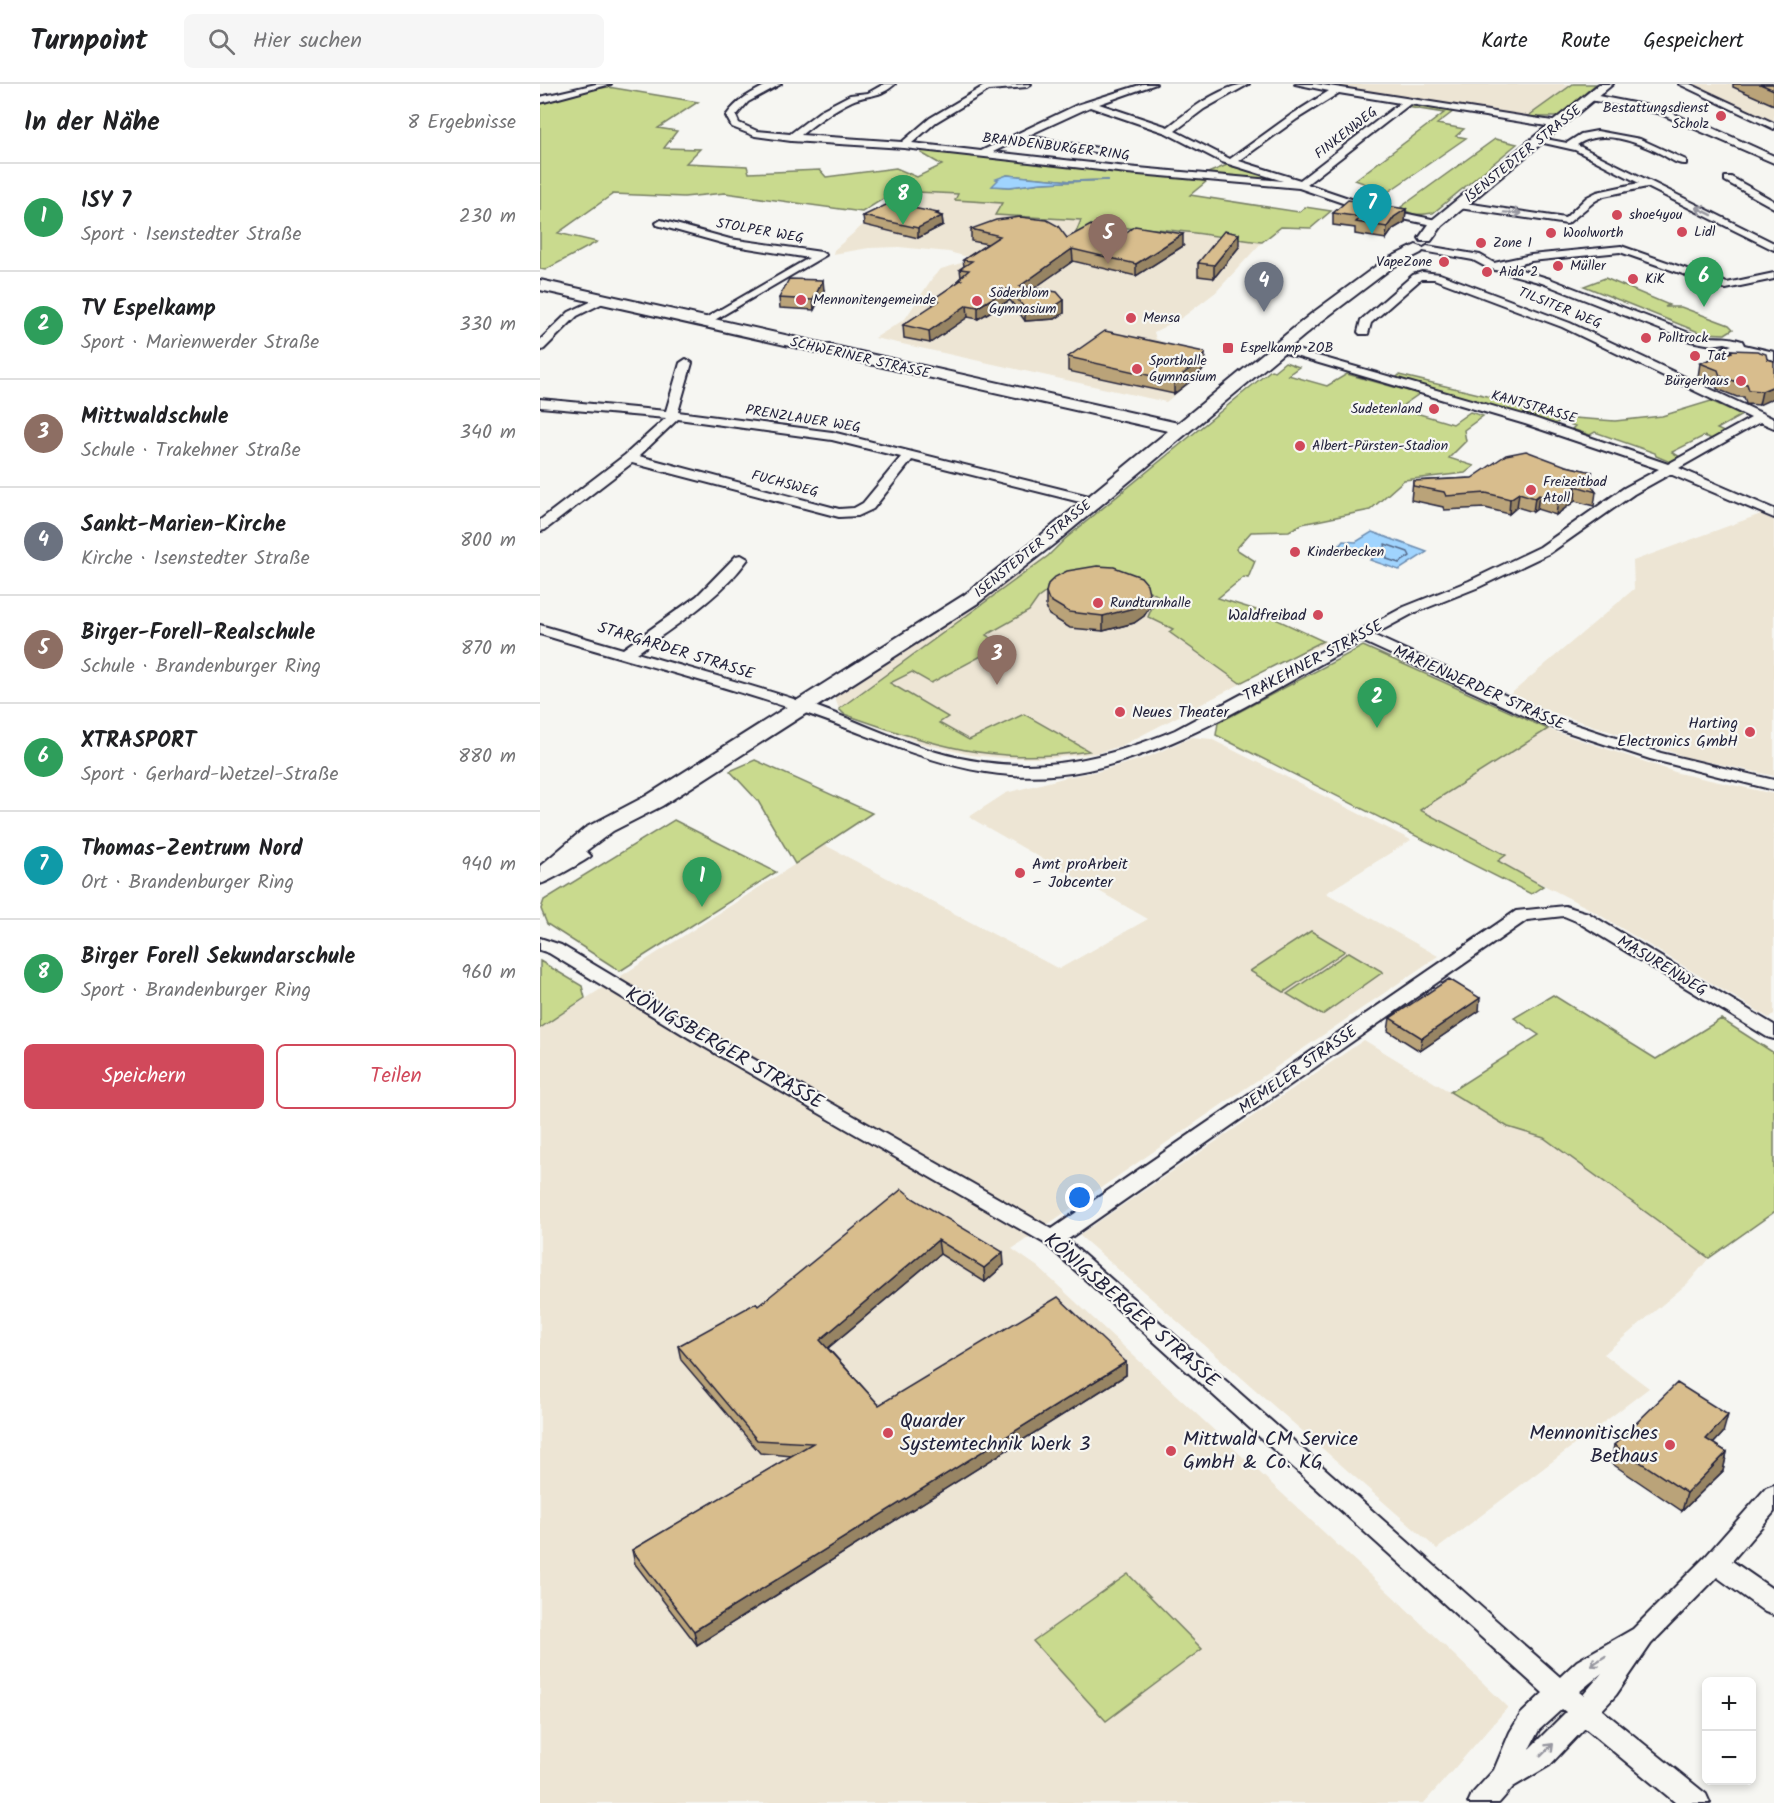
<!DOCTYPE html>
<html lang="de">
<meta charset="utf-8">
<style>
:root{--surface:#fff;--page:#f6f6f6;--text:#202124;--muted:#757577;--line:#e0e0e0;--accent:#d1495b}
body{margin:0;font-family:Kalam,sans-serif;background:var(--page);color:var(--text)}
.controls{position:absolute;right:18px;bottom:18px;display:grid;overflow:hidden;border-radius:9px;box-shadow:0 3px 9px #0003}
.controls button{width:54px;height:54px;display:grid;place-items:center;padding:0;border:0;border-bottom:2px solid var(--line);background:var(--surface);color:var(--text);font:30px sans-serif}
.you{position:absolute;left:540px;top:1114px;width:21px;height:21px;margin:-15px;border:4px solid #fff;border-radius:50%;background:#1a73e8;box-shadow:0 0 0 9px #1a73e833}
.badge{display:grid;place-items:center;width:39px;height:39px;border-radius:50%;background:var(--accent);color:#fff;font-size:20px;font-weight:700}
.pin{position:absolute;translate:-50% -50px;filter:drop-shadow(0 2px 3px #0008)}
.pin::after{content:'';position:absolute;top:32px;width:21px;height:18px;background:inherit;clip-path:polygon(0 0,100% 0,50% 100%)}
.list{margin:0;padding:0;list-style:none}
h2{display:flex;justify-content:space-between;align-items:center;height:78px;margin:0;padding:0 24px;font-size:26px}
h2 small{font-size:20px;font-weight:400;color:var(--muted)}
.list li{display:grid;grid-template-columns:39px 1fr auto;gap:18px;align-items:center;box-sizing:border-box;height:108px;padding:0 24px;border-top:2px solid var(--line)}
.list b{display:block;font-size:22px;white-space:nowrap}
.list p{margin:0;font-size:20px;white-space:nowrap;color:var(--muted)}
.list em{font-size:20px;font-style:normal;color:var(--muted)}
.actions{display:flex;gap:12px;padding:18px 24px}
.actions a{flex:1;padding:14px 0;border:2px solid var(--accent);border-radius:9px;text-align:center;font-size:21px;color:var(--accent)}
.actions .main{background:var(--accent);color:#fff}
.icon{flex:none;width:33px;height:33px;fill:none;stroke:currentColor;stroke-width:2;stroke-linecap:round;stroke-linejoin:round}
.map{position:relative;flex:none;width:1234px;height:1719px;overflow:hidden}
header{display:flex;align-items:center;gap:36px;box-sizing:border-box;height:84px;padding:0 30px;background:var(--surface);border-bottom:2px solid var(--line)}
header strong{font-size:28px}
nav{display:flex;gap:33px;margin-inline-start:auto;font-size:21px}
.search{width:420px;height:54px;background:var(--page);display:flex;align-items:center;gap:15px;box-sizing:border-box;padding:0 21px;border-radius:9px;color:var(--muted);font-size:22px}
main{display:flex}
aside{flex:1;background:var(--surface)}
.map>svg:first-child{display:block}
</style>
<header>
<strong>Turnpoint</strong>
<div class="search"><svg class="icon" aria-label="search" viewBox="0 0 24 24"><circle cx="10" cy="10" r="6"/><path d="M15 15l6 6"/></svg>Hier suchen</div>
<nav><a>Karte</a><a>Route</a><a>Gespeichert</a></nav>
</header>
<main>
<aside>
<h2>In der Nähe<small>8 Ergebnisse</small></h2>
<ul class="list">
<li><span class="badge" style="background:#2e9e5b">1</span><div><b>ISY 7</b><p>Sport · Isenstedter Straße</p></div><em>230 m</em></li>
<li><span class="badge" style="background:#2e9e5b">2</span><div><b>TV Espelkamp</b><p>Sport · Marienwerder Straße</p></div><em>330 m</em></li>
<li><span class="badge" style="background:#8d6e63">3</span><div><b>Mittwaldschule</b><p>Schule · Trakehner Straße</p></div><em>340 m</em></li>
<li><span class="badge" style="background:#6b7280">4</span><div><b>Sankt-Marien-Kirche</b><p>Kirche · Isenstedter Straße</p></div><em>800 m</em></li>
<li><span class="badge" style="background:#8d6e63">5</span><div><b>Birger-Forell-Realschule</b><p>Schule · Brandenburger Ring</p></div><em>870 m</em></li>
<li><span class="badge" style="background:#2e9e5b">6</span><div><b>XTRASPORT</b><p>Sport · Gerhard-Wetzel-Straße</p></div><em>880 m</em></li>
<li><span class="badge" style="background:#0f9aa8">7</span><div><b>Thomas-Zentrum Nord</b><p>Ort · Brandenburger Ring</p></div><em>940 m</em></li>
<li><span class="badge" style="background:#2e9e5b">8</span><div><b>Birger Forell Sekundarschule</b><p>Sport · Brandenburger Ring</p></div><em>960 m</em></li>
</ul>
<div class="actions"><a class="main">Speichern</a><a>Teilen</a></div>
</aside>
<div class="map">
<svg width="1234" height="1719" viewBox="0 0 1234 1719">
<rect width="100%" height="100%" fill="#f6f6f2"/>
<filter id="ink" filterUnits="userSpaceOnUse"><feTurbulence type="fractalNoise" baseFrequency=".0167" numOctaves="2"/><feDisplacementMap in="SourceGraphic" scale="12" xChannelSelector="R" yChannelSelector="G"/><feConvolveMatrix kernelMatrix="1 2 1 2 8 2 1 2 1" color-interpolation-filters="sRGB"/></filter>
<g filter="url(#ink)">
<!-- built -->
<path fill="#ede5d4" d="M781,0H1033L987,33Z
M1152,0H1234V38L1163,5Z
M362,107L550,119L546,152L575,143L609,144L722,158L676,208L643,233L614,248L616,255L645,268L657,279L667,282L661,290L626,318L335,254L365,235L393,193L401,185L435,175L409,168L359,163L329,164L293,170L294,166Z
M1221,430L1234,436V692L1146,673L967,613L1094,505L1093,477Z
M507,471L592,489L710,526L715,524L788,559L750,574L583,661L558,669L512,674H464L431,671L380,659L304,630L299,625L293,609Z
M1008,645L1138,689L1234,710V930L1229,934L1048,824L957,777L966,770L880,726Z
M652,653L671,655L871,756L786,809L898,872L472,1165L498,1183L858,1517L968,1623L884,1719H0V944L285,761L519,885L608,835L429,733L466,709L527,693L560,687L608,673Z
M824,956L968,1043L1004,1054L1169,1174L1148,1199L1064,1270L1109,1304L897,1465L539,1151Z"/>
<!-- green -->
<path fill="#c9da8e" stroke="#767e64" stroke-width="1.5" fill-rule="evenodd" d="M1033,0H1056L1017,33H987Z
M68,3L158,18L118,44L137,47L124,64L160,65L146,79L207,82L209,89L280,86L286,93L356,84L377,93L402,81L381,69L384,65L667,97L650,111L759,128L765,123L791,127L771,144L741,143L722,158C678,153 633,144 589,144C570,143 554,154 535,151L541,136L455,131L462,119L415,116L418,110L356,107L322,128L185,109L144,113L73,110L18,149L57,158L5,186L0,185V18L26,10ZM467,91L531,97L568,96L501,99L470,103L453,102Z
M871,21L914,27L897,40L924,45L916,52L926,54L848,108L815,96L904,29L866,23Z
M955,55L977,60L893,129C880,131 871,132 861,123Z
M687,81L746,97L663,91Z
M1065,194L1129,221L1125,223H1141L1189,241L1193,245L1185,250L1161,249L1044,202Z
M745,278L759,283L748,291L787,302L807,290L879,310L859,324L913,340L930,328L943,332L924,346L926,357L909,374L934,382L925,389L864,396L830,426L762,440L749,447L711,448L696,465L715,477L708,494L704,493L678,514L716,526L783,557L700,599L629,548L633,545L608,533L617,511L593,498L525,494L498,514L489,527L446,551L462,561L391,599L372,588L350,599L408,633L399,639L429,656L484,630L549,667C453,682 393,661 304,630L299,625L508,472L525,455L731,286L734,287Z
M859,291L943,311L1020,333L1075,337L1122,332L1171,317L1202,331L1177,345L1184,348L1172,355L1164,352L1132,368L1140,373L1130,378L1116,372L1115,369L1055,348L1050,351L1032,345L1035,342L1020,337L1015,340L856,294Z
M823,562L1008,645L880,726L966,771L958,777L1003,802L991,810L676,651L678,639Z
M215,676L332,729L255,780L218,717L190,687Z
M134,736L236,788L80,887L7,840L1,825L4,816Z
M771,847L805,867L744,908L710,887Z
M809,868L843,888L782,931L747,910Z
M0,877L42,902L45,914L0,944Z
M1013,911L1116,975L1181,935L1234,969V1128L1169,1174L1004,1054L968,1043L910,1008L999,951L974,934Z
M588,1490L662,1565L566,1637L493,1557Z"/>
<!-- water -->
<path fill="#a0d4fe" stroke="#6e8db0" stroke-width="1.5" d="M467,91L531,97L569,96L501,99L470,103L452,102L458,96L456,95Z
M832,448L887,468L859,486L830,476L841,468L833,465L822,472L799,462L803,457L816,458Z"/>
<g fill="none" stroke-linecap="round" stroke-linejoin="round">
<!-- shore -->
<path stroke="#546989" stroke-width="1.5" d="M845,460L868,468L870,472L859,479L847,475Z"/>
<defs>
<path id="street" d="M56,0H71L0,19V13Z
M229,0H241L208,18L196,32L199,39L217,47L250,50L283,25L310,11L328,9L344,0H355C340,14 328,10 312,17C293,26 277,38 261,51L362,58L390,34L444,2L491,0L487,3L449,6L396,38L372,59L441,67L537,21L603,0H616L559,20L628,43C649,27 682,0 709,0L664,25L635,47L690,75L751,31L789,7L755,0H776L1019,38L1024,41L1019,44L870,20L767,100L835,123L901,137V141L897,142L829,128L759,104L587,89L364,64L251,57L215,52L192,43L186,32C197,16 212,8 229,0ZM799,9L860,19L760,96L699,77L757,35ZM550,23L626,49L682,78L743,97L587,83L453,68L478,56L561,69V65L558,64L487,52Z
M1139,0H1150L1234,39V45Z
M1053,11L1124,25L1156,40L1168,42L1234,72V79L1118,29L1050,16L1048,14Z
M1057,47L1100,55L1146,76V80C1137,81 1129,74 1121,70C1096,58 1062,44 1037,61L1234,159V166L1107,103L1064,112L1055,117L1027,140L919,124L914,121L919,118L1025,134L1047,113L1057,108L1099,99L1035,66L995,57L1000,54L1027,59L1041,50Z
M1185,93H1191L1234,117V124L1185,97Z
M121,136L190,155L281,168L286,171L166,241L162,240V236L269,174L189,161L117,141L116,139Z
M887,162L940,171L954,179L991,171L1081,162L1187,199L1234,189V195L1186,205L1080,168L991,177L972,183L1010,195L1157,252C1174,255 1185,251 1202,257L1204,261L1234,268V276L1198,267L1183,268V264L1192,261L1185,259L1172,261L1150,257L1002,199L948,184L933,176L883,167L882,165Z
M882,188L900,190L1030,239L1234,335V344L1220,338L1139,384L1234,425V434L1130,390L1094,410L1010,469L939,503L874,529L833,551L1015,634L1121,669L1234,696V706L1110,675L1003,640L822,557C737,603 643,666 548,686C435,709 358,659 256,626C171,598 85,576 0,550V541L83,565L157,512L196,472L201,471L208,475C179,515 136,541 97,569C158,587 220,603 280,624C319,638 356,656 396,668C483,693 554,680 635,646L864,523L929,497L1000,463L1084,404L1119,385L985,340L735,266V262H743L994,334L1128,380L1211,334L1022,243L894,195H881L831,239L828,250H820L818,248L821,236L873,191Z
M61,213L67,216L65,218L37,232L4,265L0,267V256L29,228Z
M146,275L152,279L138,328L292,348L557,414L559,417L552,421L372,376L333,425L318,432L299,433L92,379L5,446L0,447V436L85,371L126,334L0,323V315L126,327L140,279ZM138,335L292,356L361,373L323,419L314,424L299,425L99,372Z
M1025,822L1048,829L1234,941V955L1227,953L1036,837L1024,832L987,836L527,1156L1020,1593L1037,1577L1093,1545L1166,1472L1226,1404L1234,1401V1428L1192,1477L1234,1506V1531L1225,1528L1177,1493L1111,1560L1076,1611L1062,1626L1166,1710L1170,1719H1136L1045,1644L1010,1681L973,1703L959,1719H928L932,1710L954,1686L970,1648L981,1630L1003,1609L506,1160L154,957L9,869L0,866V854L21,861L168,949L512,1145L976,827ZM1062,1589L1043,1611L1039,1608ZM1022,1625L1026,1628L989,1665L999,1646Z"/>
<path id="secondary" d="M1059,0H1073L902,142L891,157H881L879,154L892,136Z
M876,161L881,163L884,166L881,169L853,183L783,236L514,460L438,519L122,722L73,747L46,767L51,772C49,775 6,799 0,800V782L45,744L106,712L424,511L500,452L628,347L0,206V196L638,339L771,230L843,177Z"/>
</defs>
<!-- street casing -->
<use href="#street" stroke="#22223b" stroke-width="4"/>
<!-- secondary casing -->
<use href="#secondary" stroke="#22223b" stroke-width="4"/>
<!-- street -->
<use href="#street" fill="#f6f6f2" fill-rule="evenodd"/>
<!-- secondary -->
<use href="#secondary" fill="#f6f6f2" fill-rule="evenodd"/>
</g>
<!-- wall -->
<path fill="#baa379" stroke="#22223b" stroke-width="1.5" d="M1193,0H1234V21L1193,3Z
M866,125L865,138L853,145L846,155L815,150V144L793,141V129Z
M398,129V131L402,132L403,141L378,154L324,141L323,132Z
M431,145L527,154L556,153L574,157L643,162L596,192L533,177L494,204L524,216V229L515,235L485,237L470,216L438,235L428,233L390,259L364,254L363,241L393,222L392,216L418,198V196L421,193L420,185L424,182L423,176L447,160L431,157Z
M699,163L674,194L658,192V179Z
M284,206L274,226L240,224L239,214Z
M1191,266L1227,275L1234,277L1219,321L1206,320L1204,313H1197L1177,305L1176,300L1158,293L1160,279L1191,268Z
M528,273L665,284L660,288V290L634,310L528,287Z
M1026,382L1052,388L1050,400L1056,408L1054,422L1035,417L1016,431L997,425L993,428L977,423L969,430L945,424L904,426L903,423L871,416L873,397L932,394Z
M506,508L609,509V524L604,532L594,539L563,547L530,544L509,531L506,523Z
M939,927L880,967L848,947L850,934Z
M374,1115L464,1181L445,1198L400,1170L288,1264L339,1321L586,1278V1291L157,1561L95,1480L92,1466L252,1372L220,1369L141,1276L138,1262L218,1222Z
M1183,1349L1173,1360L1187,1368L1183,1387L1142,1427L1071,1379L1074,1361Z"/>
<!-- shaded-wall -->
<path fill="#978463" stroke="#22223b" stroke-width="1.5" d="M866,125L865,138L853,145L846,155L847,143L854,133Z
M398,129V134L402,132L403,141L378,154V144Z
M643,150V162L596,192V180Z
M699,150V163L674,194V181Z
M532,165L533,177L480,214V202Z
M283,196L284,206L274,226L273,216Z
M469,204L470,216L438,235V223Z
M524,216V229L515,235L485,237V225Z
M427,221L428,233L390,259L389,247Z
M665,270V284L660,288V290L634,310V297Z
M1234,302V314L1219,321L1222,307Z
M1052,388L1050,403L1045,393Z
M1036,402L1035,417L1016,431L1018,417Z
M979,409L977,423L969,430L970,415Z
M999,411L997,425L993,428L995,414Z
M609,509V524L604,532L594,539L563,547V532Z
M940,914L939,927L880,967L882,954Z
M398,1156L400,1170L282,1269L280,1256Z
M463,1168L464,1181L445,1198L444,1184Z
M586,1278V1291L157,1561L154,1547Z
M1188,1331L1183,1349L1161,1373L1166,1355Z
M1187,1368L1183,1387L1142,1427L1147,1409Z"/>
<!-- building -->
<path fill="#d8bd8d" stroke="#22223b" stroke-width="1.5" d="M1220,0H1234V6Z
M808,116L866,125L854,133L847,143L816,138L821,133L793,129Z
M348,120H353L398,129L396,130L402,132L378,144L323,132Z
M480,133L507,136L518,142L527,154L551,141L556,149L552,152L574,157L595,142L643,150L596,180L532,165L480,202L517,208L524,216L515,222L485,225L469,204L438,223L427,221L389,247L363,241L399,217L392,216L421,196H418L429,186L420,185L432,177L423,176L460,152L431,145L456,136Z
M684,147L699,150L674,181L658,179Z
M249,195L283,196L273,216L239,214Z
M565,247L664,268L665,270L658,276L660,277L634,297L528,273Z
M1191,266L1217,267L1226,270L1227,275L1234,277V302L1222,307L1209,306L1207,300L1200,299L1180,292L1178,286L1160,279L1192,268Z
M986,367L1026,382L1052,388L1045,393L1056,408L1036,402L1018,417L999,411L995,414L979,409L970,415L946,409L906,412L904,408L873,402V397L932,394L966,371Z
M557,482L574,483L601,493L607,500L609,509L604,517L594,524L563,532L529,528L509,516L506,508L508,500L515,493L527,487Z
M909,895L940,914L882,954L850,934Z
M362,1105L374,1115L463,1168L444,1184L398,1156L280,1256L339,1321L518,1213L586,1278L154,1547L92,1466L273,1359L217,1356L138,1262L216,1219L218,1222Z
M1137,1299L1188,1331L1166,1355L1187,1368L1147,1409L1074,1361Z"/>
<!-- one-way arrows -->
<defs><path id="oneway-shaft" d="M-6 0H5M1.5-3L5.5 0L1.5 3" fill="none" stroke-width="1.6" stroke-linecap="round" stroke-linejoin="round" transform="scale(1.5)"/></defs>
<g stroke="#9797a0">
<use href="#oneway-shaft" transform="translate(1164 127) rotate(-153)"/>
<use href="#oneway-shaft" transform="translate(973 129) rotate(4)"/>
<use href="#oneway-shaft" transform="translate(1058 1577) rotate(147)"/>
<use href="#oneway-shaft" transform="translate(1007 1666) rotate(-45)"/>
</g>
</g>
<!-- markers -->
<g fill="#d1495b" stroke="#f6f6f2" stroke-width="2">
<circle cx="1181" cy="32" r="6"/>
<circle cx="1077" cy="131" r="6"/>
<circle cx="1142" cy="148" r="6"/>
<circle cx="1011" cy="149" r="6"/>
<circle cx="941" cy="159" r="6"/>
<circle cx="904" cy="178" r="6"/>
<circle cx="1018" cy="182" r="6"/>
<circle cx="947" cy="188" r="6"/>
<circle cx="1093" cy="195" r="6"/>
<circle cx="261" cy="216" r="6"/>
<circle cx="437" cy="217" r="6"/>
<circle cx="591" cy="234" r="6"/>
<circle cx="1106" cy="254" r="6"/>
<rect x="682" y="258" width="12" height="12" rx="3"/>
<circle cx="1155" cy="272" r="6"/>
<circle cx="597" cy="285" r="6"/>
<circle cx="1201" cy="297" r="6"/>
<circle cx="894" cy="325" r="6"/>
<circle cx="760" cy="362" r="6"/>
<circle cx="991" cy="406" r="6"/>
<circle cx="755" cy="468" r="6"/>
<circle cx="558" cy="519" r="6"/>
<circle cx="778" cy="531" r="6"/>
<circle cx="580" cy="628" r="6"/>
<circle cx="1210" cy="648" r="6"/>
<circle cx="480" cy="789" r="6"/>
<circle cx="348" cy="1349" r="6"/>
<circle cx="1130" cy="1361" r="6"/>
<circle cx="631" cy="1367" r="6"/>
</g>
<g text-anchor="middle" dominant-baseline="central" stroke-width="4.5" stroke-linejoin="round" paint-order="stroke">
<!-- far-poi labels -->
<g font-size="14" fill="#22223b" stroke="#f6f6f2" text-anchor="start">
<text x="1169" y="24" text-anchor="end">Bestattungsdienst<tspan x="1169" dy="16">Scholz</tspan></text>
<text x="1089" y="131">shoe4you</text>
<text x="1154" y="148">Lidl</text>
<text x="1023" y="149">Woolworth</text>
<text x="953" y="159">Zone 1</text>
<text x="892" y="178" text-anchor="end">VapeZone</text>
<text x="1030" y="182">Müller</text>
<text x="959" y="188">Aida 2</text>
<text x="1105" y="195">KiK</text>
<text x="449" y="209">Söderblom<tspan x="449" dy="16">Gymnasium</tspan></text>
<text x="273" y="216">Mennonitengemeinde</text>
<text x="603" y="234">Mensa</text>
<text x="1118" y="254">Polltrock</text>
<text x="700" y="264">Espelkamp ZOB</text>
<text x="1167" y="272">Tat</text>
<text x="609" y="277">Sporthalle<tspan x="609" dy="16">Gymnasium</tspan></text>
<text x="1189" y="297" text-anchor="end">Bürgerhaus</text>
<text x="882" y="325" text-anchor="end">Sudetenland</text>
<text x="772" y="362">Albert-Pürsten-Stadion</text>
<text x="1003" y="398">Freizeitbad<tspan x="1003" dy="16">Atoll</tspan></text>
<text x="767" y="468">Kinderbecken</text>
<text x="570" y="519">Rundturnhalle</text>
</g>
<!-- far-street labels -->
<g font-size="14" fill="#22223b" stroke="#f6f6f2">
<text transform="translate(806 49) rotate(-38)">FINKENWEG</text>
<text transform="translate(516 63) rotate(7)">BRANDENBURGER RING</text>
<text transform="translate(983 70) rotate(-39)">ISENSTEDTER STRASSE</text>
<text transform="translate(220 147) rotate(10)">STOLPER WEG</text>
<text transform="translate(1020 224) rotate(22)">TILSITER WEG</text>
<text transform="translate(320 274) rotate(13)">SCHWERINER STRASSE</text>
<text transform="translate(994 323) rotate(16)">KANTSTRASSE</text>
<text transform="translate(263 335) rotate(9)">PRENZLAUER WEG</text>
<text transform="translate(245 400) rotate(15)">FUCHSWEG</text>
<text transform="translate(493 465) rotate(-39)">ISENSTEDTER STRASSE</text>
</g>
<!-- poi labels -->
<g font-size="16" fill="#22223b" stroke="#f6f6f2" text-anchor="end">
<text x="766" y="531">Waldfreibad</text>
<text x="592" y="628" text-anchor="start">Neues Theater</text>
<text x="1198" y="639">Harting<tspan x="1198" dy="18">Electronics GmbH</tspan></text>
<text x="492" y="780" text-anchor="start">Amt proArbeit<tspan x="492" dy="18">– Jobcenter</tspan></text>
</g>
<!-- street labels -->
<g font-size="16" fill="#22223b" stroke="#f6f6f2">
<text transform="translate(136 567) rotate(17)">STARGARDER STRASSE</text>
<text transform="translate(773 577) rotate(-28)">TRAKEHNER STRASSE</text>
<text transform="translate(939 604) rotate(24)">MARIENWERDER STRASSE</text>
<text transform="translate(1122 882) rotate(31)">MASURENWEG</text>
<text transform="translate(758 986) rotate(-35)">MEMELER STRASSE</text>
</g>
<!-- near-street labels -->
<g font-size="20" fill="#22223b" stroke="#f6f6f2">
<text transform="translate(184 965) rotate(30)">KÖNIGSBERGER STRASSE</text>
<text transform="translate(591 1227) rotate(41)">KÖNIGSBERGER STRASSE</text>
</g>
<!-- near-poi labels -->
<g font-size="20" fill="#22223b" stroke="#f6f6f2" text-anchor="start">
<text x="360" y="1338">Quarder<tspan x="360" dy="23">Systemtechnik Werk 3</tspan></text>
<text x="1118" y="1350" text-anchor="end">Mennonitisches<tspan x="1118" dy="23">Bethaus</tspan></text>
<text x="643" y="1356">Mittwald CM Service<tspan x="643" dy="23">GmbH &amp; Co. KG</tspan></text>
</g>
</g>
</svg>
<div class="controls">
<button>+</button>
<button>−</button>
</div>
<div class="you"></div>
<div class="pin badge" style="left:162px;top:823px;background:#2e9e5b">1</div>
<div class="pin badge" style="left:837px;top:644px;background:#2e9e5b">2</div>
<div class="pin badge" style="left:457px;top:601px;background:#8d6e63">3</div>
<div class="pin badge" style="left:724px;top:228px;background:#6b7280">4</div>
<div class="pin badge" style="left:568px;top:180px;background:#8d6e63">5</div>
<div class="pin badge" style="left:1164px;top:223px;background:#2e9e5b">6</div>
<div class="pin badge" style="left:832px;top:150px;background:#0f9aa8">7</div>
<div class="pin badge" style="left:363px;top:141px;background:#2e9e5b">8</div>
</div>
</main>
